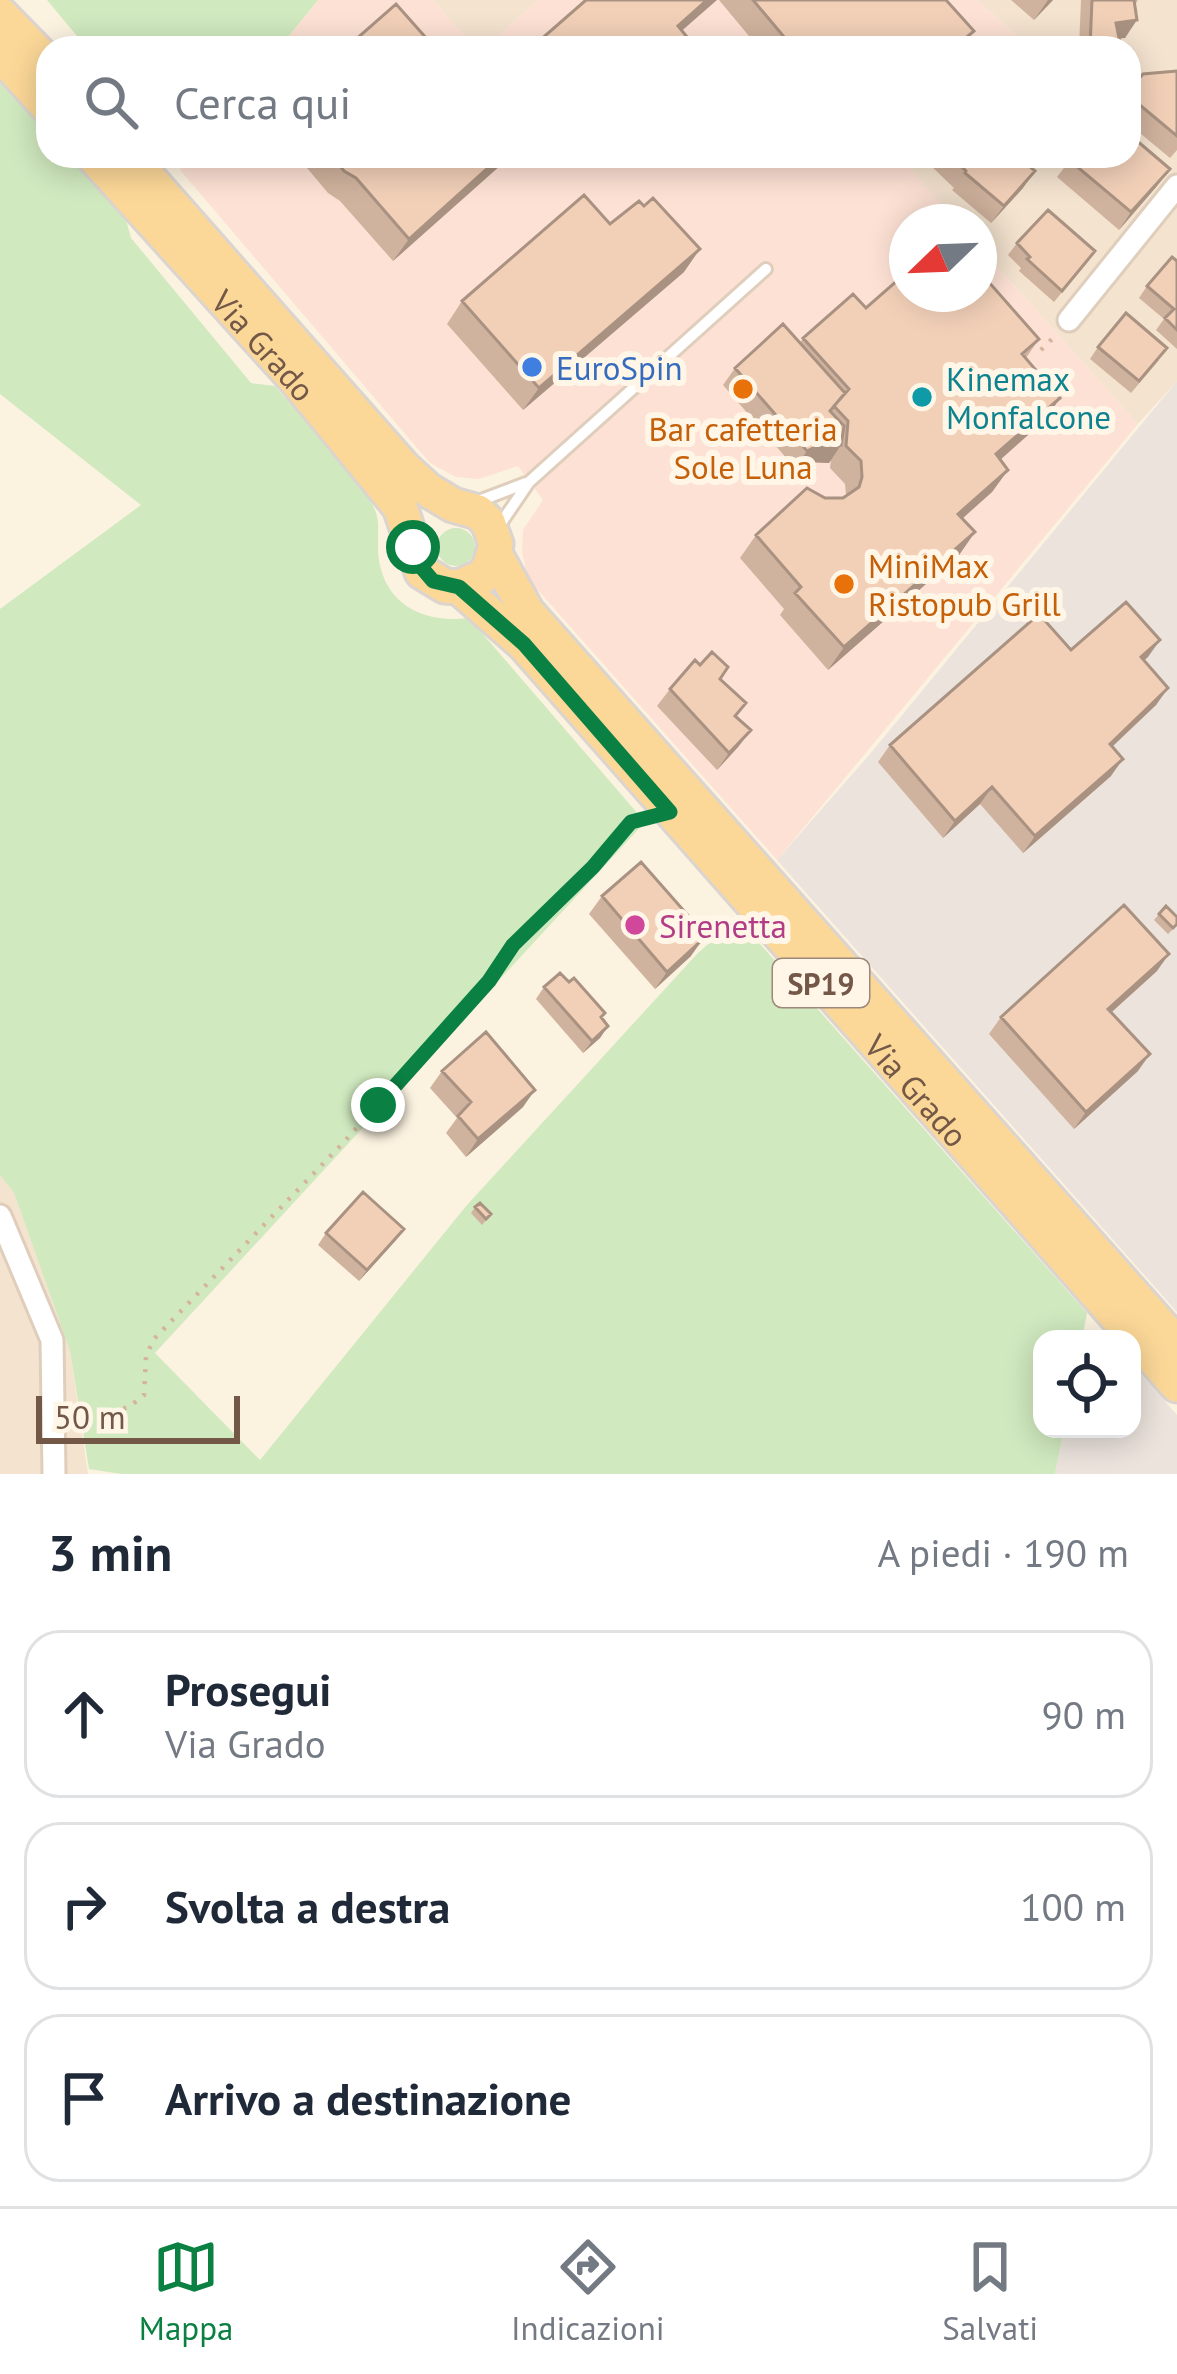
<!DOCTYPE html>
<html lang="it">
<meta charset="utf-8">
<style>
:root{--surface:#fff;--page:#f6f6f7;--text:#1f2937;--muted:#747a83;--line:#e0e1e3;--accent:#0b8043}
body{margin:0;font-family:"PT Sans",sans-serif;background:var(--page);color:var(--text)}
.controls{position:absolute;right:36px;bottom:36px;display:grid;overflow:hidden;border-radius:24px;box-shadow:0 6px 30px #0003}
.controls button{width:108px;height:108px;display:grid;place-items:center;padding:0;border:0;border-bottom:3px solid var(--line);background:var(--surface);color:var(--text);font:60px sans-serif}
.compass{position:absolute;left:889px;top:204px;width:108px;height:108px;border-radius:50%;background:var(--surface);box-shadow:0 6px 30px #0003;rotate:247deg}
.scale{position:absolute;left:36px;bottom:30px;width:204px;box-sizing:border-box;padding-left:12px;border:6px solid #735848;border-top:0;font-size:33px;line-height:42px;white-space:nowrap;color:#735848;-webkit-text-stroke:9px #fff6e7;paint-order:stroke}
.stop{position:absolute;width:36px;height:36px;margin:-27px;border:9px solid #0b8043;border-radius:50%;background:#fff}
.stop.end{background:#0b8043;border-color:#fff;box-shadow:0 3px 12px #0008}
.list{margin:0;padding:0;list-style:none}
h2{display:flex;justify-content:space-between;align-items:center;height:156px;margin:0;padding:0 48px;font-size:51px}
h2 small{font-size:39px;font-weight:400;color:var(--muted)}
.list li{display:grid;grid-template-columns:78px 1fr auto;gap:36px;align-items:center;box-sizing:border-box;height:168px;margin:0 24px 24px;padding:0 24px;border:3px solid var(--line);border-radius:36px}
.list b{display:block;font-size:45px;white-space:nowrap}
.list p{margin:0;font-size:39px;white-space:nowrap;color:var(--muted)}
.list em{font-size:39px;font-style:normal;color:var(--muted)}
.icon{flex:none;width:66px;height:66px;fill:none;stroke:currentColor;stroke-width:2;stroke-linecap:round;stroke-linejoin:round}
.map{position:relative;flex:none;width:1177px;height:1474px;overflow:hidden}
.search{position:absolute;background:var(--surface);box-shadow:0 6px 30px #0003;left:36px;right:36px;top:36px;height:132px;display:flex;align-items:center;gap:30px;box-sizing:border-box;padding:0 42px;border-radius:36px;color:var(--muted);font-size:45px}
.sheet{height:732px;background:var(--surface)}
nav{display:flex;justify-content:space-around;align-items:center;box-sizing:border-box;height:168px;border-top:3px solid var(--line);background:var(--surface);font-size:33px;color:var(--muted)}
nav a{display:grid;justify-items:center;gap:6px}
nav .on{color:var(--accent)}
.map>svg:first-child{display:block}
</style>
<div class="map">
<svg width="1177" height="1474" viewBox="0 0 1177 1474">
<rect width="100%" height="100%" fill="#fcf2e0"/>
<!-- residential -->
<path fill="#f4e3cf" d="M433,0H538L484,48H474Z
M977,0H1177V381L1138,424L979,246V222H957L901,159L1129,156V48H1023L1026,44Z
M0,1175L14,1193L70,1351L88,1474H0Z"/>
<!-- commercial -->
<path fill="#fde1d4" d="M318,0H433L474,48H279Z
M538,0H977L1027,45L1023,48H484Z
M191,156H904L902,159L957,222H907V294H979V246L1138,424L777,860L528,579L522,552L523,530L543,500L518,466L479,479L456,477L430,463L180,170Z"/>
<!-- industrial -->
<path fill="#ebe3dc" d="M1177,381V1312L777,860L871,753Z
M1132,1364L1177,1415V1474H1055L1064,1429H1132Z"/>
<!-- green -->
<path fill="#d0e9bf" d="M47,0H318L279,48H87Z
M0,83L48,135V156H67L126,220L131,238L251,383L275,386C306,423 344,459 370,500C382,520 377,530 378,552C382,604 423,624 469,618L645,822L155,1353L260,1460L467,1205L697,954L737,918L1087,1313L1082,1339H1042V1429H1064L1055,1474H122L89,1469L70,1351L14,1193L0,1175V609L141,505L0,394Z
M437 547a19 19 0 1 1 38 0a19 19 0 1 1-38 0Z"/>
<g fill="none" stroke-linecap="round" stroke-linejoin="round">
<defs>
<path id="lane" d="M476,502L526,483
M499,526L529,482L766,269"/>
<path id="street" d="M1069,320L1177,186
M0,1216L52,1340L54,1474"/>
<g id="primary">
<path d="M0,14L48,63"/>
<path d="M0,54L48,107"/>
<path id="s1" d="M93,156L296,380L400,507L422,572L445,586L459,587L482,577L490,566L496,544L488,522L478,512L453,505L428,490L403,467L129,156"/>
<path d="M495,554L527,612L1177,1344"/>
<path id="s2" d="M459,587L524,644L1177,1385"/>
</g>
</defs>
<!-- lane casing -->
<use href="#lane" stroke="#e0cebc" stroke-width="16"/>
<!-- street casing -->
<use href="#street" stroke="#e0cebc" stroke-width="27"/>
<!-- primary casing -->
<use href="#primary" stroke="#dbd4cf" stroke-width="39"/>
<!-- path -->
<path stroke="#d6b39c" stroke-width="4.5" stroke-dasharray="3 9" stroke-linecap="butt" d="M1041,350L1054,337
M77,1421L129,1407L144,1395L146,1357L153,1340L344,1142L489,981L513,945L637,820"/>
<!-- lane -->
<use href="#lane" stroke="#fff" stroke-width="10"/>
<!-- street -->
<use href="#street" stroke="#fff" stroke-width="21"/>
<!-- primary -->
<use href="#primary" stroke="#fcd898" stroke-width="33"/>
</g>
<!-- wall -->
<path fill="#d0b39e" d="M719,0H946L962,48H759Z
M1011,0H1053L1034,20Z
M1081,0H1138L1135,5L1125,38H1119L1121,48H1079Z
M1177,71V150L1170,158L1129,124V90Z
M297,156H507L502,164L393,261L340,201L328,193Z
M933,156H1025L1022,160L1023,188L991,223L952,190L954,188L928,163Z
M1073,156L1157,186L1119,230L1057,177Z
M610,224L684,272L523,410L447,324L462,301Z
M1017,243L1087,262L1054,302L1019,271L1021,268L1008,255Z
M1177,261V349L1156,330L1164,319L1139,298L1147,286Z
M866,308L1039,339L1026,358L1060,398L1045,420L1000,459L1008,470L992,492L962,518L975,532L959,555L828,670L780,615L784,609L740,558L756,535L825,498H843L846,495L845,484L830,468L831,460L829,463L807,462L795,468L723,385L735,368L800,343L803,338Z
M1098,347L1159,360L1131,393L1090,359Z
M1160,640L1144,661L1168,688L1156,705L1112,747L1111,776L1023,853L980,804L943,838L878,762L890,745L1071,650Z
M720,679L746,703L736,717L751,730L738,747L717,770L657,706L670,689Z
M602,896L692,920L689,923L691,956L655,989L589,914Z
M1159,914L1177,925L1168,934L1154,920Z
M1157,971L1112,1012L1138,1071L1074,1129L989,1034L1001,1017Z
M569,982L605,1013L602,1018L608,1026L600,1038L583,1053L536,999L544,987Z
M442,1071L523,1107L466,1157L446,1133L457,1118L430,1088Z
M475,1207L491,1214L482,1225L471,1213Z
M326,1233L395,1241L359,1281L318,1245Z"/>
<!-- shaded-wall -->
<path fill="#a99281" d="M707,0H717L662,48L678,26Z
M1048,0H1053L1034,20Z
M1137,20L1125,38L1104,40L1116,23Z
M501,156H507L502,164L393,261L409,239Z
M1170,169L1157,186L1119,230L1131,212Z
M1035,171L1023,188L991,223L1004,206Z
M700,249L684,272L523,410L539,388Z
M1060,398L1045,420L981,477L996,454Z
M819,445H841L829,463L807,462L795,468L807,451Z
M1008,470L992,492L943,536L958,514Z
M975,532L959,555L828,670L844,647Z
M1160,640L1148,657L1129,674L1141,657Z
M1168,688L1156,705L1097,761L1110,744Z
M751,730L738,747L717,770L729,753Z
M1123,759L1111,776L1023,853L1035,836Z
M992,787L980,804L943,838L955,821Z
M703,939L691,956L655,989L667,972Z
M1169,954L1157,971L1096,1026L1108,1009Z
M608,1026L600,1038L583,1053L592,1041Z
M1150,1054L1138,1071L1074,1129L1086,1112Z
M535,1090L523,1107L466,1157L478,1139Z
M404,1229L395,1241L359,1281L367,1270Z"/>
<!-- building -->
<path fill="#f2d0b8" stroke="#a99281" stroke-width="3" d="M586,0H707L678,26L692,43L686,48H531Z
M753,0H946L974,31L954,48H785L790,44Z
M1092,0H1134L1137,20L1116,23L1121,48H1090Z
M396,4L435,48H346Z
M1177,71V136L1129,96V90L1143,74Z
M1129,134L1170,169L1131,212L1069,160L1073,156H1129Z
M332,156H501L409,239L356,178L344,171Z
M951,156H1023L1021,159L1035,171L1004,206L965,173L966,171Z
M584,195L610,224L639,201L644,206L653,198L700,249L539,388L462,301Z
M1048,210L1095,251L1062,291L1027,259L1030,257L1017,243Z
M1172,257L1177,261V330L1165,318L1174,309L1147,286Z
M907,272V294H979V286L987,280L1039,339L1022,354L1060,398L996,454L1008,470L958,514L975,532L844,647L795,593L801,587L756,535L807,488L825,498H843L859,487L862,477L861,461L846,446L848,421L834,406L849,389L803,338L853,294L866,308Z
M1126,313L1167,348L1139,381L1098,347Z
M783,324L845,393L830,411L844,426L841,445H819L807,451L735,368Z
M1126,602L1160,640L1141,657L1168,688L1110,744L1123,759L1035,836L992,787L955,821L890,745L1039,614L1071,650Z
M712,652L728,667L720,679L746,703L735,716L751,730L729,753L670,689L695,660L700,665Z
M641,862L692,920L688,922L703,939L667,972L602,896Z
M1124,905L1169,954L1108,1009L1150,1054L1086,1112L1001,1017Z
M1166,906L1177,917V924L1173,928L1159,914Z
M560,973L569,982L574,978L605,1013L601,1017L608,1026L592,1041L544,987Z
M486,1032L535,1090L478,1139L458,1116L471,1102L442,1071Z
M363,1192L404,1229L367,1270L326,1233Z
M480,1203L491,1214L486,1219L475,1207Z"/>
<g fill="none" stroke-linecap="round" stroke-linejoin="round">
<!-- route -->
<path stroke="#0b8043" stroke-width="15" d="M378,1105L489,981L513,945L593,867L631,822L670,812L524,644L459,587L433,581L416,561L413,547"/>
</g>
<!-- markers -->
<circle fill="#3f7fe0" stroke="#fff6e7" stroke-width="4.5" cx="532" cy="367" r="12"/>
<g fill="#e8710a" stroke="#fff6e7" stroke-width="4.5">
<circle cx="743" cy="389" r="12"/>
<circle cx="844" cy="584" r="12"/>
</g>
<circle fill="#0f9aa8" stroke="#fff6e7" stroke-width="4.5" cx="922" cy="397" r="12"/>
<circle fill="#d1479c" stroke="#fff6e7" stroke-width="4.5" cx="635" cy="925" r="12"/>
<g text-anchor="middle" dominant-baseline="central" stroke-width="12" stroke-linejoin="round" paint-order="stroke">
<!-- shield labels -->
<rect fill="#fff6e7" stroke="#9d8778" stroke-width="3" x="773" y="959" width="96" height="48" rx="9"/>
<g font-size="30" font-weight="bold" fill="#735848">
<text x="821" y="983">SP19</text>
</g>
<!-- street labels -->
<g font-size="33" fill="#735848" stroke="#fff6e7">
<text stroke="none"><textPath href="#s1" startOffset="255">Via Grado</textPath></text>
<text stroke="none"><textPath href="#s2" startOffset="681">Via Grado</textPath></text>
</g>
<!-- shop labels -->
<g font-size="33" fill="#366cbe" stroke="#fff6e7" text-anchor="start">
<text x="556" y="367">EuroSpin</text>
</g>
<!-- culture labels -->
<g font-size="33" fill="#0d838f" stroke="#fff6e7" text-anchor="start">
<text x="946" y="378">Kinemax<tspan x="946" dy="38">Monfalcone</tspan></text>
</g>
<!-- food labels -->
<g font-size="33" fill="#c56008" stroke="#fff6e7">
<text x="743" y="428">Bar cafetteria<tspan x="743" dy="38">Sole Luna</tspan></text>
<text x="868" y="565" text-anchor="start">MiniMax<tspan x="868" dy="38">Ristopub Grill</tspan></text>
</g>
<!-- hotel labels -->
<g font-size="33" fill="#b23c85" stroke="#fff6e7" text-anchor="start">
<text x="659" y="925">Sirenetta</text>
</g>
</g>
</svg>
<div class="controls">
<button><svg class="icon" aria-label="locate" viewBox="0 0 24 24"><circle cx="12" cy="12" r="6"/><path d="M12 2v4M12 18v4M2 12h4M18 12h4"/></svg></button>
</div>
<svg class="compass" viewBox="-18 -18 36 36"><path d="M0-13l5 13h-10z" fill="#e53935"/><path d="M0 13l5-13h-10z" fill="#747a83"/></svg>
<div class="scale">50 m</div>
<div class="stop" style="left:413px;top:547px"></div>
<div class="stop end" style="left:378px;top:1105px"></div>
<div class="search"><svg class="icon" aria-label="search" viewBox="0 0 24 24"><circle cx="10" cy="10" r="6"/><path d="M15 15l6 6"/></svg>Cerca qui</div>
</div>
<section class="sheet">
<h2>3 min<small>A piedi · 190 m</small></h2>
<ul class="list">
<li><svg class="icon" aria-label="ahead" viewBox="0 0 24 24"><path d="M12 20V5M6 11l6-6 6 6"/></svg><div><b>Prosegui</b><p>Via Grado</p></div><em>90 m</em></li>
<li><svg class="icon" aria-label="right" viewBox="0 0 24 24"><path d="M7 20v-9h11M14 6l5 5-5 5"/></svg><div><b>Svolta a destra</b></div><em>100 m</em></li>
<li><svg class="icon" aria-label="arrive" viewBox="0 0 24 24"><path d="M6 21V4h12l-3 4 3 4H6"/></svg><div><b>Arrivo a destinazione</b></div></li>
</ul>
</section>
<nav>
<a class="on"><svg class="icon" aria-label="map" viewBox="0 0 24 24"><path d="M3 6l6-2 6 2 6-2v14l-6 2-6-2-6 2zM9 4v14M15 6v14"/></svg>Mappa</a>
<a><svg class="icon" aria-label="directions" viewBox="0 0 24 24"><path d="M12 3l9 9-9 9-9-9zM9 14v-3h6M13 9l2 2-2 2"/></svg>Indicazioni</a>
<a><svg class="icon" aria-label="saved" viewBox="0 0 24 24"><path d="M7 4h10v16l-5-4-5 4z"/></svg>Salvati</a>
</nav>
